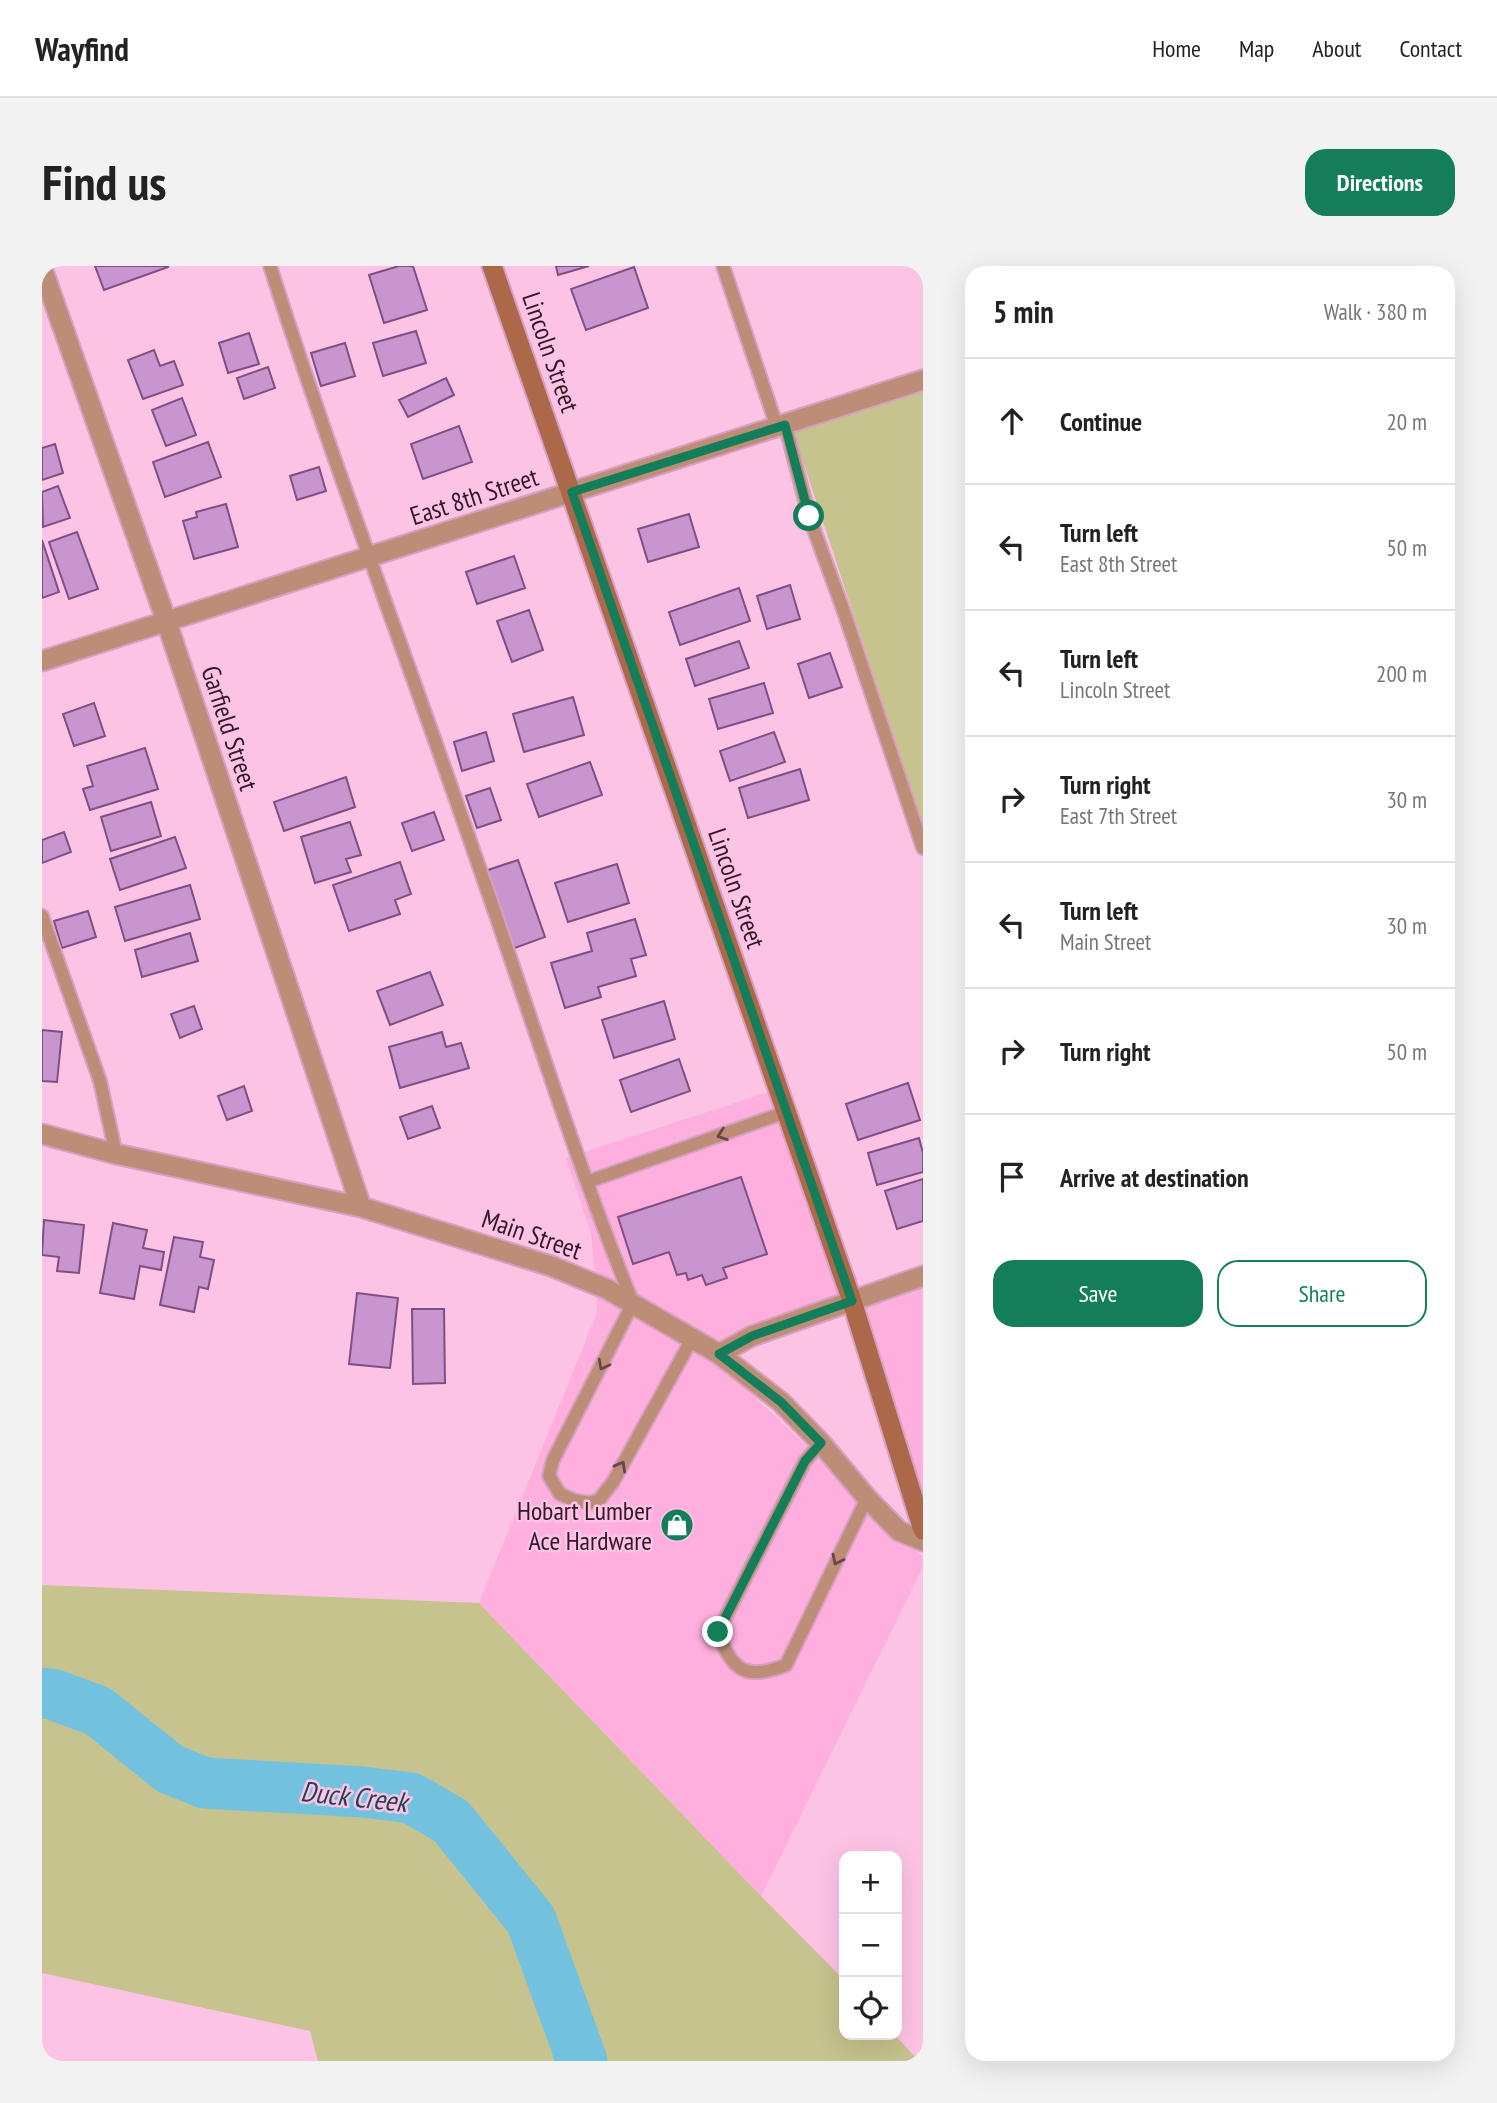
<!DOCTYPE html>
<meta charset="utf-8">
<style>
:root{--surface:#fff;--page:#f2f2f2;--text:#222;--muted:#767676;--line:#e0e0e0;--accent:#137e59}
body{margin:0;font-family:"PT Sans Narrow",sans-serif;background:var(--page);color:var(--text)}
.controls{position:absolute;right:21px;bottom:21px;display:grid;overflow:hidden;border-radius:14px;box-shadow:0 7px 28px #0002}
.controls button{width:63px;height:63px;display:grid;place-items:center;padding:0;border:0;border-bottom:2px solid var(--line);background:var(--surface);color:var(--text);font:35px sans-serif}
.stop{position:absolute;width:21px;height:21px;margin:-16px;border:5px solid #137e59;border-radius:50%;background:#fff}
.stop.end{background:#137e59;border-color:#fff;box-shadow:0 2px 7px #0008}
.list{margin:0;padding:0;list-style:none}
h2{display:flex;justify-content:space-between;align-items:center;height:91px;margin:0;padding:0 28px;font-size:30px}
h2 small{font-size:23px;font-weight:400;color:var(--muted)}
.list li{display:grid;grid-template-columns:46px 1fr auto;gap:21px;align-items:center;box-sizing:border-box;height:126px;padding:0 28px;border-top:2px solid var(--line)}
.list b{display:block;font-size:26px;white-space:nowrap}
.list p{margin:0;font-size:23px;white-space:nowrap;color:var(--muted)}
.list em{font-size:23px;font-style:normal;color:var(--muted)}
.actions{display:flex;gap:14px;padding:21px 28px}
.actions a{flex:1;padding:16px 0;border:2px solid var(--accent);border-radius:21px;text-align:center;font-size:24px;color:var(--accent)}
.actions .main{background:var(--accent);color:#fff}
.icon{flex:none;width:38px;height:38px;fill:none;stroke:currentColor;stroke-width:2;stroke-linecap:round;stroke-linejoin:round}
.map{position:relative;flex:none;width:881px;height:1795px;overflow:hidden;border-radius:21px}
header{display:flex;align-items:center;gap:42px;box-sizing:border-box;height:98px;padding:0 35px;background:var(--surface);border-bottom:2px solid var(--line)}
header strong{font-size:33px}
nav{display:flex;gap:38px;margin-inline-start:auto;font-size:24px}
.intro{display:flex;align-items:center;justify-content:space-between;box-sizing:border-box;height:168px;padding:0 42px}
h1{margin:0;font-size:49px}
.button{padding:18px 32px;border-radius:21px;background:var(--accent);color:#fff;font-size:24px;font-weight:700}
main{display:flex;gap:42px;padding:0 42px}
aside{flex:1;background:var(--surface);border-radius:21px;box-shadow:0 7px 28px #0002}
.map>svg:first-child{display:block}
</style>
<header>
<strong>Wayfind</strong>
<nav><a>Home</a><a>Map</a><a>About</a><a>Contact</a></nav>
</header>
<div class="intro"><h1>Find us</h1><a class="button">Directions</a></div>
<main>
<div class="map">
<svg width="881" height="1795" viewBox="0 0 881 1795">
<rect width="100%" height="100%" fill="#fdc3e5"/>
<!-- built -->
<path fill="#feafdd" d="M730,825L800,1031L675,1079L553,1009L549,967L524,892Z
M881,1015V1248L814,1039Z
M554,1029L673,1093L881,1291V1301L719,1630L437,1337L555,1047Z"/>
<!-- green -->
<path fill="#c7c38e" d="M881,123V559L751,165Z
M0,1319L437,1337L719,1630L802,1714V1769H853L877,1795H276L268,1765L0,1707Z"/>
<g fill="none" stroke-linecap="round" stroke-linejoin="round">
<!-- river -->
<path stroke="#72c2df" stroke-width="51" d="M0,1427L10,1428L56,1445L128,1503L163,1517L321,1526L369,1532L409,1555L489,1654L540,1795"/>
</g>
<!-- building -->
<path fill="#c995ce" stroke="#7f4f84" stroke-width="2" d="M53,0H126V1L62,24Z
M357,0H371L385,44L342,57L327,9Z
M514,0H547L516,9Z
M592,1L606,42L544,64L529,23Z
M374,65L384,97L341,110L331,77Z
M207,67L217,98L186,107L177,77Z
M303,77L313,110L279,120L269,87Z
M112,84L118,100L132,95L141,119L101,133L86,94Z
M226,101L233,122L202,133L195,112Z
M404,112L412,129L366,151L357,134Z
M140,132L154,169L124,180L110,144Z
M417,160L430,196L381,213L369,178Z
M166,176L179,211L123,231L111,196Z
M13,178L21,207L0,214V182Z
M277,201L284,225L255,234L248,210Z
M16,220L28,252L1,261L0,226Z
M184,238L196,281L152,293L141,255L155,251L154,246Z
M647,248L657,281L606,296L596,263Z
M35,266L56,323L27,333L7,276Z
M0,274L17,326L0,332Z
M472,290L483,322L435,338L424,306Z
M748,319L758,353L725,363L715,330Z
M697,322L708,355L638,379L627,346Z
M487,344L501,384L470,396L455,355Z
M697,375L707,402L653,420L644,393Z
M788,387L800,421L767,432L756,398Z
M722,417L731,447L676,463L667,433Z
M531,431L542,469L482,486L471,448Z
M52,437L63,470L32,480L21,448Z
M444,466L452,495L420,505L412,476Z
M732,466L743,496L688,515L678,485Z
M103,482L116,523L48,544L41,523L51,520L45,500Z
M548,496L560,529L497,551L485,518Z
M758,503L767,534L706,552L697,522Z
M304,511L313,541L242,565L232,536Z
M448,522L459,554L435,562L424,530Z
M109,536L119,570L69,585L59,551Z
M392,546L402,574L370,585L360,557Z
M308,556L319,589L304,593L309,606L273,617L259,571Z
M22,566L29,586L0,597V574Z
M133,571L144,602L78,624L68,593Z
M476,594L503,671L470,683L443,605Z
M358,596L369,628L353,634L358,648L307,665L291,619Z
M575,598L587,637L526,656L513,617Z
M148,619L158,653L83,675L73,641Z
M46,645L54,671L20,682L12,655Z
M593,653L604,689L589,693L594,710L556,721L559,731L523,742L509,697L550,685L545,667Z
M148,667L156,695L100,711L93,684Z
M388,706L401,739L348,759L335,725Z
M622,735L633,773L572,792L560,754Z
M152,740L160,763L138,772L129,748Z
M0,764L20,766L15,816L0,815Z
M400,766L404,781L419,777L427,802L358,822L347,781Z
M637,793L648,825L589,846L578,814Z
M866,817L878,854L816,874L804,838Z
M202,820L210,845L185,854L176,830Z
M390,840L398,862L366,873L358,851Z
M877,872L881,887V906L835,919L826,887Z
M699,911L725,988L681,1002L685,1012L664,1019L660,1009L646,1014L644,1007L635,1009L627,986L591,998L576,951Z
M881,913V955L855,963L843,925Z
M2,954L42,959L37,1007L15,1005L17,991L0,989Z
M71,957L105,964L101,982L122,986L119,1004L98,1000L92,1033L58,1027Z
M132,971L161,976L158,991L172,994L166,1023L157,1021L152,1046L118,1039Z
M315,1027L356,1032L348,1102L307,1098Z
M370,1043H402L403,1117L371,1118Z"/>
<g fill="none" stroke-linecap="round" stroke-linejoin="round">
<defs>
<path id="service" d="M228,0C294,207 372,410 442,615C491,756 535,899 591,1037L511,1194L507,1210L518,1228L531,1234L547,1237L557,1234L571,1216L650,1073
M681,0L735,161
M743,158L767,250L802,346L881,582
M0,650L58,815L74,888
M545,916L744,846
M779,1177L763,1195L676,1366C690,1405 704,1415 744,1399L825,1232"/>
<path id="minor" d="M0,2L124,354L319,941
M0,395L881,114
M0,868L74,888L319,941L509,1000L565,1023L677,1088L739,1136L779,1177L825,1232L857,1265L881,1275
M677,1088L710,1070L881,1010"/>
<path id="secondary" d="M450,0L810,1035L881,1264"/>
</defs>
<!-- service casing -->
<use href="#service" stroke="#d4a1bf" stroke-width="16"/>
<!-- minor casing -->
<use href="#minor" stroke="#d4a1bf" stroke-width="23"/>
<!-- secondary casing -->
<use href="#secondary" stroke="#d4a1bf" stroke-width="23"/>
<!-- service -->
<use href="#service" stroke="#be8d78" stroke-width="12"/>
<!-- minor -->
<use href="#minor" stroke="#be8d78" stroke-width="19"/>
<!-- secondary -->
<use href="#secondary" stroke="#ad6749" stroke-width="19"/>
</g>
<!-- one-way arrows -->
<defs><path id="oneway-chevron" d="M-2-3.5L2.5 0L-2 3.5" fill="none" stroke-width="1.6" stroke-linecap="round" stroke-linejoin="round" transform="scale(1.75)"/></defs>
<g stroke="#694647">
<use href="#oneway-chevron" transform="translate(680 869) rotate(161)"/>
<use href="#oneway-chevron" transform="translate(561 1099) rotate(117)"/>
<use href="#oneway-chevron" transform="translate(579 1200) rotate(-61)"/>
<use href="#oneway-chevron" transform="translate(795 1294) rotate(116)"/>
</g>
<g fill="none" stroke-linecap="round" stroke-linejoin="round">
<!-- route -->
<path stroke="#137e59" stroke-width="9" d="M676,1366L763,1195L779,1177L739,1136L677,1088L710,1070L810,1035L530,226L743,159L767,250"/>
</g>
<!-- icons -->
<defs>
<symbol id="shop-disc" viewBox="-11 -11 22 22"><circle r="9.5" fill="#137e59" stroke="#fdc3e5"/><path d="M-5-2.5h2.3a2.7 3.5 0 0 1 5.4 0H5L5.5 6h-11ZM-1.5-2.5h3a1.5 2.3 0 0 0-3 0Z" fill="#fff"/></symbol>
</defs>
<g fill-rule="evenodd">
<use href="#shop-disc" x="616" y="1240" width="38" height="38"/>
</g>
<g text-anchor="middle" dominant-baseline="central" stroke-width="5" stroke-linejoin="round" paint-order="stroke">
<!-- street labels -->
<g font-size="26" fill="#311727" stroke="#fdc3e5">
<text transform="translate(509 86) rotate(71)">Lincoln Street</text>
<text transform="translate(432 230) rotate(-18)">East 8th Street</text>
<text transform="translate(188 462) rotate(72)">Garfield Street</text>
<text transform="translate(695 622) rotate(71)">Lincoln Street</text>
<text transform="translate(490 968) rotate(19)">Main Street</text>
</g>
<!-- poi labels -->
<g font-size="26" fill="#311727" stroke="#fdc3e5" text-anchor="end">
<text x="610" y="1244">Hobart Lumber<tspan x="610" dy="30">Ace Hardware</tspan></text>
</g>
<!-- water labels -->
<g font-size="28" font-style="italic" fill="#1f4451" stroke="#fdc3e5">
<text transform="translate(312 1530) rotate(6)">Duck Creek</text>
</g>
</g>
</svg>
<div class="controls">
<button>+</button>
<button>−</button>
<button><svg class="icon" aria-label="locate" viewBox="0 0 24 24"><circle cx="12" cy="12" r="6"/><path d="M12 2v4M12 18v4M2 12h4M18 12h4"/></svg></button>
</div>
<div class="stop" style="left:767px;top:250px"></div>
<div class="stop end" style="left:676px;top:1366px"></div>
</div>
<aside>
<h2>5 min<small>Walk · 380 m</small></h2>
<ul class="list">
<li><svg class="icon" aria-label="ahead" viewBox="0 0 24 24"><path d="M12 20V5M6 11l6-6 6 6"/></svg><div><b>Continue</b></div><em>20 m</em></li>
<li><svg class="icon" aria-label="left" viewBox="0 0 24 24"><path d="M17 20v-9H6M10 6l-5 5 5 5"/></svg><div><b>Turn left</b><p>East 8th Street</p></div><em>50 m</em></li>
<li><svg class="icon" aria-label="left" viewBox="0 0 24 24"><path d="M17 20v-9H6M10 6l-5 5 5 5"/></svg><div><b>Turn left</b><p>Lincoln Street</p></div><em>200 m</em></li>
<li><svg class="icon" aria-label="right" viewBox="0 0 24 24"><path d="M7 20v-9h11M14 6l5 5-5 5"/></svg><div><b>Turn right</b><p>East 7th Street</p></div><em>30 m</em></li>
<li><svg class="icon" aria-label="left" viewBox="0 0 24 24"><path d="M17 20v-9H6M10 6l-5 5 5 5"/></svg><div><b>Turn left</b><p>Main Street</p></div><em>30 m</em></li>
<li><svg class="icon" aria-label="right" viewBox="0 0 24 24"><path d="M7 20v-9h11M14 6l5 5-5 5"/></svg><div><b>Turn right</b></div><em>50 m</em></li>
<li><svg class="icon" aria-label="arrive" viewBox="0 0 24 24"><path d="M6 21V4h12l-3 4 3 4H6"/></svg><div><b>Arrive at destination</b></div></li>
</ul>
<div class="actions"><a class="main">Save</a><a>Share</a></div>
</aside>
</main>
